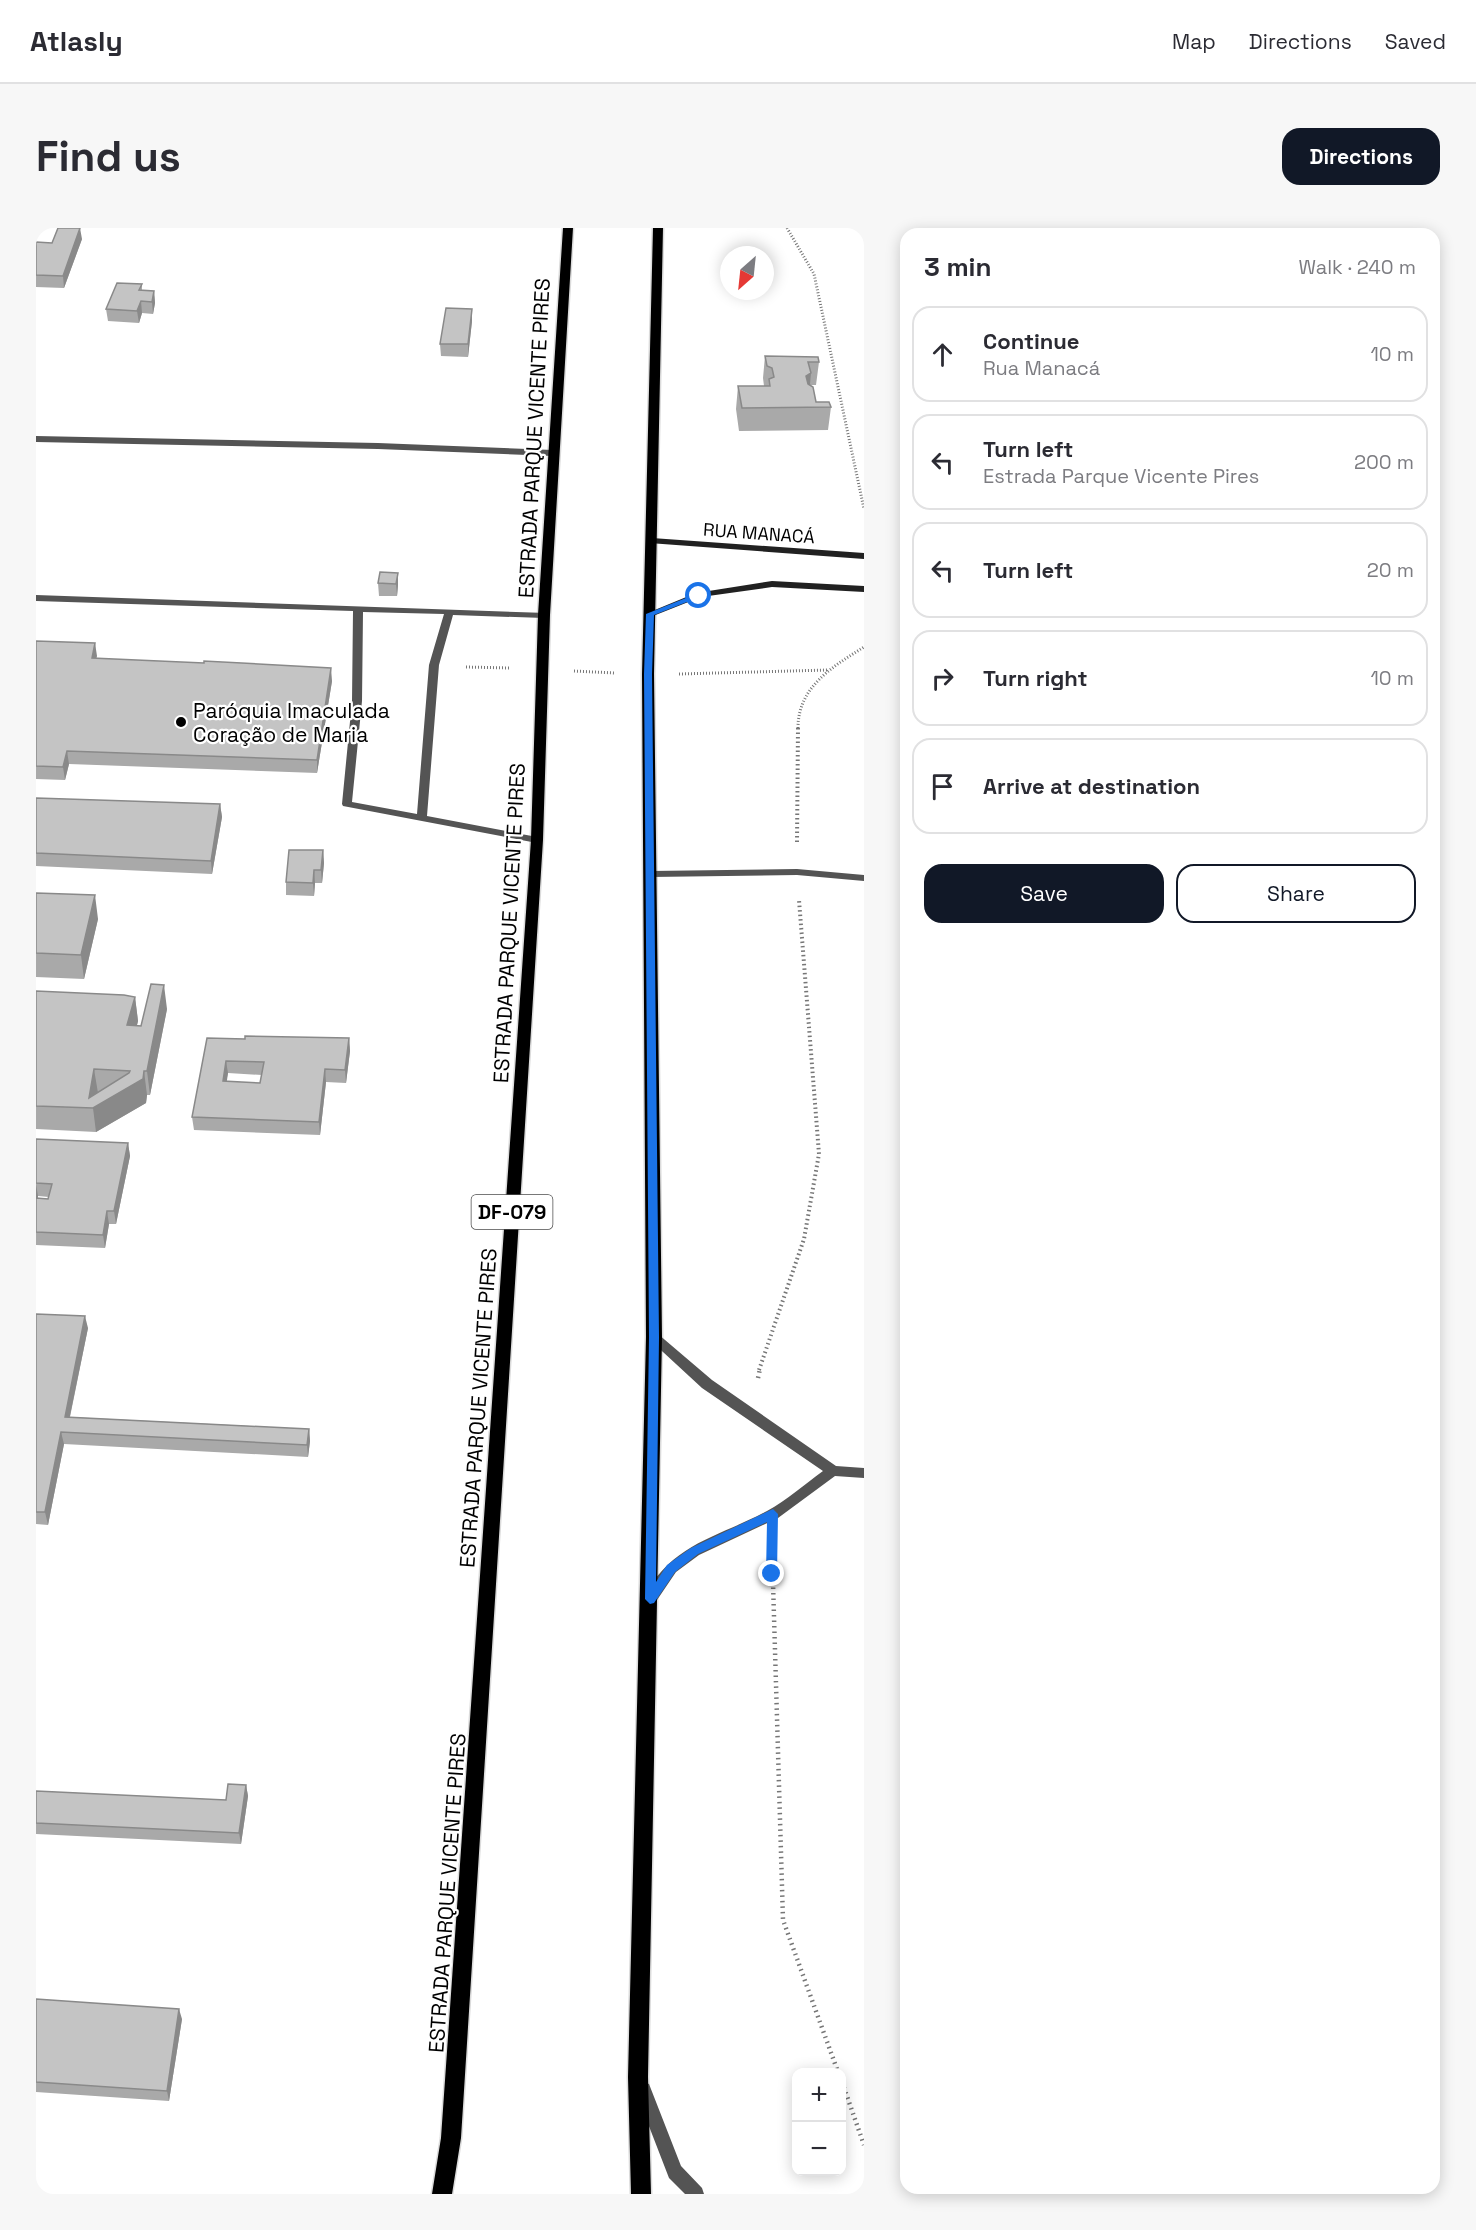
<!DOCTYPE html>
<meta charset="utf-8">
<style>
:root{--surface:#fff;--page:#f7f7f7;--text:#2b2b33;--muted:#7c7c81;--line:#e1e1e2;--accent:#111827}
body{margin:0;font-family:"Space Grotesk",sans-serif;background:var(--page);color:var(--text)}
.controls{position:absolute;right:18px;bottom:18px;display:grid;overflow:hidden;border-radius:12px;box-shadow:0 3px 15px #0003}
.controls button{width:54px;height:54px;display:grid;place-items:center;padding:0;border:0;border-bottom:2px solid var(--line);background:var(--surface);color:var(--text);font:30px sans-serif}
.compass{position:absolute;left:684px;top:18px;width:54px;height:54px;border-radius:50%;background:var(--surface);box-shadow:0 3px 15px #0003;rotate:207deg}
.stop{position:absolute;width:18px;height:18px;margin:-14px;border:4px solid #1a73e8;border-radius:50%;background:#fff}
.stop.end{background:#1a73e8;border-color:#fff;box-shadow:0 2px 6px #0008}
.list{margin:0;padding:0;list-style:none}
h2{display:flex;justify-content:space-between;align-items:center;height:78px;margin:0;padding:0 24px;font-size:26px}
h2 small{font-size:20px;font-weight:400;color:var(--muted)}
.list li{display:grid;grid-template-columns:39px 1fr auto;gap:18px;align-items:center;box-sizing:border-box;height:96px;margin:0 12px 12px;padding:0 12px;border:2px solid var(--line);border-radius:18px}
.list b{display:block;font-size:22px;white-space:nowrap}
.list p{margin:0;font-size:20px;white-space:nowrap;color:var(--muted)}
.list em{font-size:20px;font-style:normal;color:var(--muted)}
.actions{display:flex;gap:12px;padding:18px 24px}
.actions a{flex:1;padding:14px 0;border:2px solid var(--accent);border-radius:18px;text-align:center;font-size:21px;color:var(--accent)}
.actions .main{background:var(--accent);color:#fff}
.icon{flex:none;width:33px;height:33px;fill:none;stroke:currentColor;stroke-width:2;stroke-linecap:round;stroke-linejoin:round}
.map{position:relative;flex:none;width:828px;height:1966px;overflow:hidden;border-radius:18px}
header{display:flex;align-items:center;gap:36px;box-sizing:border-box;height:84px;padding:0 30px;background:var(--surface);border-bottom:2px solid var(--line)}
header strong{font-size:28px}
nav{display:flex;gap:33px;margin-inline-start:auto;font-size:21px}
.intro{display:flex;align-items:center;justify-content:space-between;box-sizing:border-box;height:144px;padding:0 36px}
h1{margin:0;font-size:42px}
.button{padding:15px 27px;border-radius:18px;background:var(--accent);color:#fff;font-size:21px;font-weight:700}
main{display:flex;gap:36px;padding:0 36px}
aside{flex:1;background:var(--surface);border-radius:18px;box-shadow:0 3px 15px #0003}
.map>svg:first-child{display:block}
</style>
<header>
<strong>Atlasly</strong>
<nav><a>Map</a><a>Directions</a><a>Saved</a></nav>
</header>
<div class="intro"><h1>Find us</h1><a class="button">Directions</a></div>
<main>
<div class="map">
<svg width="828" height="1966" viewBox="0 0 828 1966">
<rect width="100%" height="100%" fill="#fff"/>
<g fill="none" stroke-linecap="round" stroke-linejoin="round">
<defs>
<path id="primary" d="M527,0H537L514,387L507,612L425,1910L416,1966H396L405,1910L495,612L502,387Z
M617,0H627L618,446L626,1109L612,1849L615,1966H595L592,1849L610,1109L606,446Z"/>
</defs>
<!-- primary casing -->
<use href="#primary" stroke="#dbdbdb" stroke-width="3"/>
<!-- path-far2 -->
<path stroke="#767676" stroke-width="3" stroke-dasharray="1 2" stroke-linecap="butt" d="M751,0L778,46L828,281
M430,439L474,440
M538,443L579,445
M643,446L792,442
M762,500C762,459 796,439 828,419"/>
<!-- path-far1 -->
<path stroke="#767676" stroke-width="4" stroke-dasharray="1.5 3" stroke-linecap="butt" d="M761,614L762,499
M723,1142L768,1011L783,926L763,672"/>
<!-- path -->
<path stroke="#767676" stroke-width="4.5" stroke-dasharray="1.5 4" stroke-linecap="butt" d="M722,1150L724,1141
M736,1321L747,1692L802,1844
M806,1854L828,1917"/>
<!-- lane -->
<path fill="#545454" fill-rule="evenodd" d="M0,208L342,215L517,222L521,225L517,228L342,221L0,214Z
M0,367L511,385L513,387L508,390L417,387L403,437L391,588L501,609L506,612L501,615L307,578L306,576L316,473L317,383L0,373ZM327,384L408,386L393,437L381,586L316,574L326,473Z"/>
<!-- street -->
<path fill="#545454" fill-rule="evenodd" d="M761,641L828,647V653L761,647L615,649L610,646L615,643Z
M618,1104L622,1106L676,1152L800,1238L828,1240V1250L799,1248L742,1290L663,1327L640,1344L619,1375L614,1377L609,1375L607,1371C635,1315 681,1310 731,1283C751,1272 769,1256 787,1243L666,1160L614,1112L612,1109L614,1106Z
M607,1854L613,1856L645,1938L666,1960L668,1966H649L633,1950L599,1862L601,1856Z"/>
<!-- secondary -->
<path fill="#212121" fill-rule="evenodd" d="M616,310L828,325V331L613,315V311Z
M736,353L828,358V364L736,359L665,369L617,388L614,389L609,386L660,365Z"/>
<!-- primary -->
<use href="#primary" fill="#000" fill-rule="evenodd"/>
</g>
<!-- wall -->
<path fill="#a9a9a9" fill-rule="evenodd" d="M46,11L28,60L0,59V14L16,15Z
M106,56V62L118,63L119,75L117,86L106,85L103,95L72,93L70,81Z
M436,93L432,129L405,128L404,116Z
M729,128L783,134L780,157H774L780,174L795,179L792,202L703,203L700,181L702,158H728L727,150Z
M362,345V357L361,368H343L342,355Z
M0,413L59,415L60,430L296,453L281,545L33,536L29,552L0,551Z
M0,570L184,576L186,589L176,646L0,638Z
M287,622L288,635L286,655H279L278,668L250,667V654Z
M0,665L62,691L48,751L0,749Z
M0,763L99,769L102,793L101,797L105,798L131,781L114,867H111L110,875L60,904L0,901Z
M171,810L209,811L313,810L314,823L310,855L290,854L284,907L158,902L156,889ZM192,845L226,847L224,855L190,854Z
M0,911L92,915L94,928L80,996H73L69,1020L0,1017ZM2,968L13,969L12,971L2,970Z
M0,1086L52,1100L34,1189L273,1201L274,1213L272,1229L28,1216L12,1297L0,1296Z
M210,1557L212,1568L205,1616L0,1606V1563L190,1572Z
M0,1771L146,1791L133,1873L0,1864Z"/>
<!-- shaded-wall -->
<path fill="#898989" d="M44,0L46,11L28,60L27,48Z
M118,63L119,75L117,86L116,74Z
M105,73L106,85L103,95L101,83Z
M436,81V93L432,129V116Z
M775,145L773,168L770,148Z
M362,345V357L361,368L360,356Z
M59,415L61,428L58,442L56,430Z
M295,440L296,453L281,545V532Z
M31,523L33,536L29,552L27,539Z
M184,576L186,589L176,646L175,633Z
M287,622L288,635L286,655L285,642Z
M278,642L279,655L278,668L277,655Z
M59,667L62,691L48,751L45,727Z
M128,757L131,781L114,867L111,843Z
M99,769L102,793L95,821L91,797Z
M313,810L314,823L310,855L309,842Z
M190,833L192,845L189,866L187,853Z
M58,841L62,865L108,843L111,867L110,875L60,904L57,880L53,870Z
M289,841L290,854L284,907L283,894Z
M92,915L94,928L80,996L78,983Z
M0,956L2,968L0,976Z
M71,983L73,996L69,1020L67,1007Z
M49,1088L52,1100L31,1202L29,1189Z
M273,1201L274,1213L272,1229L271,1217Z
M25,1204L28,1216L12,1297L9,1284Z
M210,1557L212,1568L205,1616L203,1605Z
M143,1781L146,1791L133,1873L131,1863Z"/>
<!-- building -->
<path fill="#c4c4c4" stroke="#898989" stroke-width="1.5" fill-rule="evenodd" d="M22,0H44L27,48L0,47V14L16,15Z
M81,55L106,56L103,62L118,63L116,74L105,73L101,83L70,81Z
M410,80L436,81L432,116H404Z
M729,128L782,129L783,134H772L775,145L770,148L772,156L777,159L780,174H793L795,179L706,180L702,158H734L733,151L738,149L736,140L731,138Z
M344,344L362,345L360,356L342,355Z
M0,413L59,415L56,430L168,435V433L295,440L281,532L31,523L27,539L0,538Z
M0,570L184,576L175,633L0,625Z
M253,622H287L285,642H278L277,655L250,654Z
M0,665L59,667L45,727L0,725Z
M115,756L128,757L111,843H108L107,851L57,880L0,878V763L88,767L99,769L91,797L105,798ZM58,841L94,843L93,845L53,870Z
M209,808L313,810L309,842L289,841L283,894L156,889L171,810L209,811ZM190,833L228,834L224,855L187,853Z
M0,911L92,915L78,983H71L67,1007L0,1004V970L12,971L16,956L0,955Z
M0,1086L49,1088L29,1189L273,1201L271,1217L25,1204L9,1284H0Z
M192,1556L210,1557L203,1605L0,1595V1563L190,1572Z
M0,1771L143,1781L131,1863L0,1854Z"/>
<!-- route -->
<path fill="#1a73e8" d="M660,366L666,368L618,387L616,446L623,1109L620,1354L631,1337L655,1320L737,1281L742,1286L741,1346L736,1351L730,1346L731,1294L662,1326L639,1344L618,1375L614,1376L609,1371L613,1109L608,446L610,386Z"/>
<!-- markers -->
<circle fill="#000" stroke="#fff" stroke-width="2" cx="145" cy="494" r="6"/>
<g text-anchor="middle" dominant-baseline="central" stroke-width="4.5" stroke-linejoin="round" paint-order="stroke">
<!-- far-street labels -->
<g font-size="18" fill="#000" stroke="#fff">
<text transform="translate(723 305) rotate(4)">RUA MANACÁ</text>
</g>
<!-- shield labels -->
<rect fill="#fff" stroke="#4c4c4c" stroke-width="1.5" x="435.5" y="967" width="81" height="34" rx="4.5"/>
<g font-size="20" font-weight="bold" fill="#000">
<text x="476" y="984">DF-079</text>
</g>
<!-- street labels -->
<g font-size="21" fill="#000" stroke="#fff">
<text transform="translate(498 210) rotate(-87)">ESTRADA PARQUE VICENTE PIRES</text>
<text transform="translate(473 695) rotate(-87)">ESTRADA PARQUE VICENTE PIRES</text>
<text transform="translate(442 1180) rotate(-86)">ESTRADA PARQUE VICENTE PIRES</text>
<text transform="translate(411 1665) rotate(-86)">ESTRADA PARQUE VICENTE PIRES</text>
</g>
<!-- poi labels -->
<g font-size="21" fill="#000" stroke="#fff" text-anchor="start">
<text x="157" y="482">Paróquia Imaculada<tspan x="157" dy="24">Coração de Maria</tspan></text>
</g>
</g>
</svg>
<div class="controls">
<button>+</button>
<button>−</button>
</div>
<svg class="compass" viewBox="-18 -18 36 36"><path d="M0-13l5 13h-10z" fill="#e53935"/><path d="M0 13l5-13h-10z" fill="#7c7c81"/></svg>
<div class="stop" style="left:663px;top:368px"></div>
<div class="stop end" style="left:736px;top:1346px"></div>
</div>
<aside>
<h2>3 min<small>Walk · 240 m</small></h2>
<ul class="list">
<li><svg class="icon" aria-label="ahead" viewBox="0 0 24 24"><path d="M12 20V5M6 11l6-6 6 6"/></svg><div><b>Continue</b><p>Rua Manacá</p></div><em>10 m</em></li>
<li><svg class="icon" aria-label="left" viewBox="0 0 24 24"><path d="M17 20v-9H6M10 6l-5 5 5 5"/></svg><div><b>Turn left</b><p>Estrada Parque Vicente Pires</p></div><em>200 m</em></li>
<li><svg class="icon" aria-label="left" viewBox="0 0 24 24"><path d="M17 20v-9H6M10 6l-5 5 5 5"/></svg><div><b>Turn left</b></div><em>20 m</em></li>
<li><svg class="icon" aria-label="right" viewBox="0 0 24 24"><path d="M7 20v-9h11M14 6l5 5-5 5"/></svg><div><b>Turn right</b></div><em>10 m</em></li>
<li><svg class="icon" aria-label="arrive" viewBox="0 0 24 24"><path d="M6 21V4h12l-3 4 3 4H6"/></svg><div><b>Arrive at destination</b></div></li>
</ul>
<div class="actions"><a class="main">Save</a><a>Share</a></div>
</aside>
</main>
